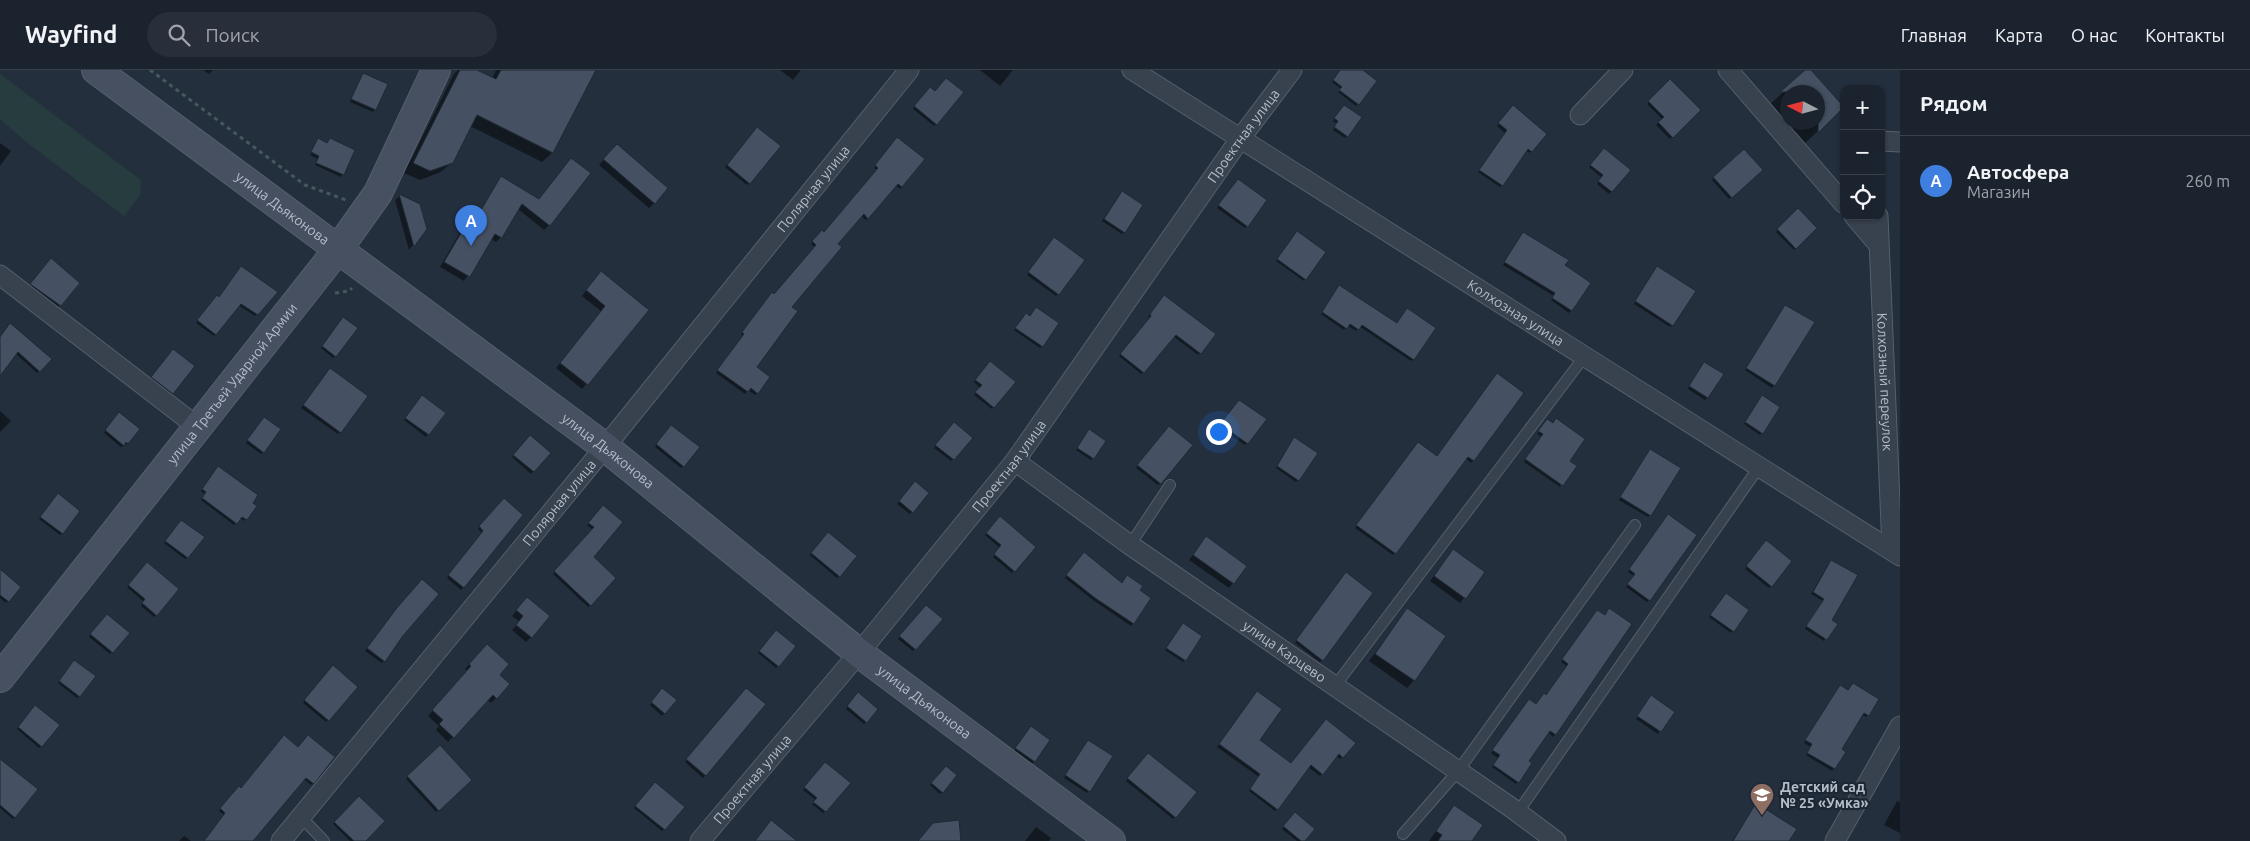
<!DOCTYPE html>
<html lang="ru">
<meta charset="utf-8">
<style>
:root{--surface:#1b232e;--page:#282f3a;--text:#f1f3f6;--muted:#a0a4aa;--line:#39404a;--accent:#8ab4f8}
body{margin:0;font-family:Ubuntu,sans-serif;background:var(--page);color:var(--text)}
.controls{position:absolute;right:15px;top:15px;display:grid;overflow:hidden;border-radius:10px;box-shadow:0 1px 4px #0004}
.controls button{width:45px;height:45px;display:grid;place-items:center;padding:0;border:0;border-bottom:1px solid var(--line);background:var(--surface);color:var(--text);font:25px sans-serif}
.compass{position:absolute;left:1780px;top:15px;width:45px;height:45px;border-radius:50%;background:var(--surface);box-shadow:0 1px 4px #0004;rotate:276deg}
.you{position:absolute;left:1218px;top:361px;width:18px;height:18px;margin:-12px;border:4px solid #fff;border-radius:50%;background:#1a73e8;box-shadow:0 0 0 8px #1a73e833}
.badge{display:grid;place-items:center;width:32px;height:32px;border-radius:50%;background:var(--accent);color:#fff;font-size:16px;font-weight:700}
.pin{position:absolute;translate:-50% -41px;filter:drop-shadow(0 1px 2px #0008)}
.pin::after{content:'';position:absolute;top:26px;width:18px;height:15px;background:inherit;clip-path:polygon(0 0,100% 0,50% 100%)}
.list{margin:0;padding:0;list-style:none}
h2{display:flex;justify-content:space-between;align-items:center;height:65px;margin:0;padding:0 20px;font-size:21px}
h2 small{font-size:16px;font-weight:400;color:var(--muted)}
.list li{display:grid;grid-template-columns:32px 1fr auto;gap:15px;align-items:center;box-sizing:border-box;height:90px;padding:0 20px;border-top:1px solid var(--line)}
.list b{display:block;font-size:19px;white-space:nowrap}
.list p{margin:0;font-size:16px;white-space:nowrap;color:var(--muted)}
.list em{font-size:16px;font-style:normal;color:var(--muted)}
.icon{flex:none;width:28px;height:28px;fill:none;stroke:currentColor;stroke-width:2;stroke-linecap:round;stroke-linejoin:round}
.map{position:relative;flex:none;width:1900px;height:771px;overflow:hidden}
header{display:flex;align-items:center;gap:30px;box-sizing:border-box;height:70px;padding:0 25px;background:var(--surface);border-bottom:1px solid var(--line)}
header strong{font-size:24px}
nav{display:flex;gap:28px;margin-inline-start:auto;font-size:18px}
.search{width:350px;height:45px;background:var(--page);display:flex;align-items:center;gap:12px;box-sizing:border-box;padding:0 18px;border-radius:28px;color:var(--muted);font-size:19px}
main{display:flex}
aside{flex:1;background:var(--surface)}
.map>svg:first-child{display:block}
</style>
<header>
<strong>Wayfind</strong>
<div class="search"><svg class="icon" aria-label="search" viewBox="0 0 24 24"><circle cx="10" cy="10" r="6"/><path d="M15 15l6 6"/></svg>Поиск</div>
<nav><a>Главная</a><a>Карта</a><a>О нас</a><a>Контакты</a></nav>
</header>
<main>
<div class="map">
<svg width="1900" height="771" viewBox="0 0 1900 771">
<rect width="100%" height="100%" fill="#242f3e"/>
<!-- green -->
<path fill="#263c3f" d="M0,4L141,110L140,125L124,146L29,74L0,49Z"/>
<!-- shadow -->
<path fill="#0007" fill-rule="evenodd" d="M203,0H213L209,4Z
M458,0H475L492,9L496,0H594L552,83L542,92L470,56L452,92L441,102L420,110L404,103L454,4Z
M780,0H801L793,10Z
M980,0H1013L1000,16Z
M1341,0H1361L1358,34L1356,36L1338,22L1341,19L1332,12Z
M1807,0L1843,38L1805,73L1787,53L1783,57L1766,38ZM1788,22H1818V52H1788Z
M363,4L386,14L373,42L350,32Z
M1670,11L1699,40L1670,69L1656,55L1662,49L1647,34Z
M928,20L936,54L934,56L913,39Z
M1513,37L1546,64L1529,83L1526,80L1500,117L1478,102L1505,63L1497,56Z
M1342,38L1360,47L1345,68L1333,60L1337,54L1333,51Z
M755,61L749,113L747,115L725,97Z
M318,70L354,81L341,107L315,95L318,89L310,85Z
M896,70L902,117L900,119L895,115L866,150L861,146L837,174L790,237L755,297L757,323L755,325L748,320L745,324L716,303L743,266L741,265L770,226L774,225L815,177L811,174L822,162L824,163L877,100L874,98Z
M0,73L11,81L0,96Z
M1604,79L1629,100L1609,124L1597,114L1602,108L1589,97Z
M612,80L654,133L649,138L599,95Z
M1744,81L1761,100L1729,129L1712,110Z
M501,108L539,130L549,155L544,160L518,139L501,167L496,172L491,169L464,211L440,197L464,155L469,150L473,152Z
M1236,112L1265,130L1245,158L1217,138Z
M1120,124L1124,162L1122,164L1102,151Z
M400,126L425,158L409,180L395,130Z
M1798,140L1816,158L1794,180L1776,162Z
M1295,165L1306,209L1304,211L1276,191Z
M1521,165L1589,213L1569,243L1551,230L1554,226L1503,195Z
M1052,170L1058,224L1056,226L1027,205Z
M49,192L60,235L58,237L29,216Z
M1656,200L1672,255L1670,257L1634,234Z
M596,208L647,240L582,319L556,298L602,242L582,226Z
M1337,219L1413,289L1411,291L1359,256L1356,261L1348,256L1344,260L1321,244Z
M276,222L255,246L238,235L214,266L196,253L215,229Z
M1162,228L1200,283L1198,285L1173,266L1141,304L1119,286L1150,248L1148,247Z
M1783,239L1813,252L1772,318L1745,300Z
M1034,240L1057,253L1040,278L1014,260L1024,246L1029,247Z
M341,251L335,286L333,288L321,278Z
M0,268L50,289L37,303L15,283L0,304Z
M168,285L172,323L167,328L147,312Z
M988,295L1014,312L992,339L974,325L980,318L974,312Z
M1702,296L1707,328L1705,330L1688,319Z
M328,302L366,326L338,364L301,338Z
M1522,323L1473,391L1471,393L1465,388L1393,485L1355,458L1416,376L1437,387Z
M1760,328L1762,363L1760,365L1744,354Z
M421,329L444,343L426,367L404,350Z
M1238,333L1247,373L1245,375L1219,357Z
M0,341L11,351L0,362Z
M117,346L128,373L121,377L104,363Z
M262,350L263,382L261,384L246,373Z
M1545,352L1568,391L1560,417L1524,392L1542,367L1537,364Z
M954,354L971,368L951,391L934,378Z
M670,358L683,396L681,398L655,377Z
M1167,360L1191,375L1158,415L1136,398Z
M1087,363L1104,371L1091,390L1076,380Z
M530,367L549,383L531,404L512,387Z
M1292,370L1298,410L1296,412L1276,398Z
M1648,382L1650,445L1648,447L1619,430Z
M216,400L251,433L244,451L240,448L234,455L201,430L205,424L201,421Z
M915,413L928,423L910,444L897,434Z
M56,427L79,441L60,465L39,449Z
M504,429L522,445L461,520L447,508L482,463L478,459Z
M603,437L592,488L615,508L588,537L553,504L593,460L587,455Z
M1000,448L1035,477L1012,503L993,487L1000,478L985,465Z
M1666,448L1649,530L1647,532L1626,517L1634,506L1628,502Z
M179,453L187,487L185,489L164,473Z
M828,464L855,486L837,508L810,485Z
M1206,468L1246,496L1229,518L1189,490Z
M1764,474L1771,516L1769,518L1745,499Z
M1453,480L1484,502L1460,533L1430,511Z
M1082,486L1122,514L1138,520L1150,528L1131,556L1093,530L1065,508Z
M1829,493L1830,550L1824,571L1805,559L1823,531L1811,524Z
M147,494L177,520L154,547L141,536L144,532L127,517Z
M0,501L20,517L6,533L0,528Z
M1345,506L1322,590L1320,592L1295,573Z
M1724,526L1748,540L1731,563L1709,547Z
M523,533L531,567L526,572L512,560L520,552L512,546Z
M926,536L941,549L913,581L898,569Z
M1407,540L1414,610L1407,618L1369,591Z
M394,542L401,566L382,593L365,581Z
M1595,543L1570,643L1553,667L1548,662L1528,691L1516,714L1492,697L1498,688L1491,683L1527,633L1532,639L1545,626L1567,596L1561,592Z
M105,548L129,563L110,584L89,567Z
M1181,557L1200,567L1183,592L1165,580Z
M776,561L794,576L776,598L758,583Z
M482,580L498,605L496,628L491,633L487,629L448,672L436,660L439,656L428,646L467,602L465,599Z
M73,594L79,626L77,628L58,613Z
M333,597L356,617L326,652L303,633Z
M1840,616L1868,645L1866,647L1861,644L1840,680L1844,682L1832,701L1806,685L1811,677L1804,673Z
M662,620L675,630L662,646L650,635Z
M746,620L764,634L703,708L685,692Z
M858,624L877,640L864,654L846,639Z
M1255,625L1258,671L1291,695L1324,653L1342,687L1340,689L1336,686L1320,706L1308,697L1275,741L1249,721L1259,707L1217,677Z
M1650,629L1673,642L1658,664L1636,649Z
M33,639L58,655L39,678L17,659Z
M1029,659L1049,670L1032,694L1014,681Z
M1086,674L1089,721L1087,723L1064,708Z
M440,677L470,710L436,742L406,709Z
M298,678L334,687L311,715L304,709L240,771H204L224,745L219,741L239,717L241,719Z
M1146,686L1175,747L1173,749L1126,711Z
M0,690L15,747L13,749L0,738Z
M825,693L849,713L823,743L812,734L816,730L803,720Z
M946,697L942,722L940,724L930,715Z
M653,716L683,737L662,761L634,738Z
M359,727L364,771H350L333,754Z
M1897,731L1900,732V763L1884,755Z
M1756,735L1788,771H1732Z
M1452,739L1471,771H1429Z
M1295,744L1304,771H1297L1282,759Z
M1036,757L1051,768L1049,771H1025Z
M184,766L191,771H179Z"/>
<!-- building -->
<path fill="#455162" stroke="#1f2835" d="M460,0H477L496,9L501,0H596L553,83L477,45L453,93L430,101L413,93Z
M1340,0H1363L1377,11L1359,35L1339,20L1342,17L1333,10Z
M1805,0H1811L1844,37L1818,63V22H1780Z
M363,3L388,14L376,40L351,29Z
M946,8L964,22L937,55L914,36L930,17L935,21Z
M1670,9L1701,40L1673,68L1658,52L1664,47L1648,31Z
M1344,35L1362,47L1348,67L1334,57L1338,51L1334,48Z
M1513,35L1547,64L1532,82L1528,79L1503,116L1479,100L1507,60L1498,53Z
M757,57L781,76L750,114L727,95Z
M897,67L925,89L902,117L898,114L868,149L864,144L838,174L842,177L792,237L798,241L757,297L770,307L758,324L751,318L748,322L717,300L744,264L742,262L772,222L774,224L816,175L812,171L822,160L824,162L878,98L875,95Z
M318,68L327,73L330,68L355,80L344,105L316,93L319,86L311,82Z
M617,74L668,118L655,134L603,89Z
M1604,78L1631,100L1612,122L1598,111L1603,105L1590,95Z
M1744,79L1763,100L1732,128L1713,107Z
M571,88L591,103L550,156L522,134L502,168L495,164L470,207L444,192L469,149L474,152L501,106L539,129Z
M1238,109L1267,130L1248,157L1218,135Z
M1122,121L1143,135L1125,163L1104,149Z
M399,124L420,134L427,159L414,177Z
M1798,138L1817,158L1796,179L1777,159Z
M1297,161L1326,182L1306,210L1277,189Z
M1523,162L1569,190L1565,195L1591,213L1572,241L1552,228L1555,223L1504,192Z
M1054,167L1085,190L1059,225L1028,202Z
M51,188L80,213L61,236L30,214Z
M241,196L278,222L258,245L241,234L216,265L197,250L217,225L219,227Z
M1657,196L1696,221L1673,256L1635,231Z
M601,201L649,240L588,315L560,293L605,236L586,220Z
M1339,215L1397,253L1407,238L1436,258L1414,290L1362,255L1359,260L1350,254L1347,259L1322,242Z
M1164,225L1216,264L1201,284L1176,265L1144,303L1120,284L1151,246L1150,244Z
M1785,235L1815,252L1775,316L1746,298Z
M1036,237L1059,253L1043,277L1015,258L1026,243L1030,246Z
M343,247L358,258L336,287L322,276Z
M10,253L52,289L40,302L18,282L0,306V267Z
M173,279L195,296L173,324L151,307Z
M990,291L1016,312L994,338L975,322L982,315L975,310Z
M1704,292L1724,304L1708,328L1689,316Z
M330,298L368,326L341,363L303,335Z
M1497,303L1524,323L1474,391L1468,387L1396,484L1356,455L1418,372L1437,386Z
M422,325L446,343L429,365L405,348Z
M1762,325L1780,337L1763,364L1745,352Z
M1239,330L1267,349L1248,374L1220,354Z
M119,342L140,359L128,374L126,372L124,376L105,360Z
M264,347L281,359L264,383L247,370Z
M1556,348L1585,369L1570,391L1577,396L1563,416L1525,389L1543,364L1538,361L1547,349L1553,353Z
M954,352L973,368L954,390L935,375Z
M671,355L700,377L684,397L656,374Z
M1169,356L1193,375L1161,414L1137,395Z
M1089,359L1106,371L1094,389L1077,378Z
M530,365L551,383L534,402L513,385Z
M1294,367L1318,383L1299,411L1277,396Z
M1650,379L1681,398L1651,446L1620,427Z
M218,396L258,425L253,433L257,436L247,450L242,447L237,454L202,428L206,422L202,419Z
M915,411L929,423L913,443L899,431Z
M58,423L80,441L63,464L40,447Z
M504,428L523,445L464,518L448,505L483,461L479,456Z
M603,435L623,452L594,487L616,508L591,536L554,501L594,457L588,453Z
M1668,444L1697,465L1650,531L1627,514L1635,504L1629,499Z
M1000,446L1036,477L1015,502L994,484L1001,475L986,463Z
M181,450L205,467L188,488L165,471Z
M828,462L857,486L840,507L811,483Z
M1206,466L1247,496L1234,514L1193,485Z
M1766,470L1792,491L1772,517L1746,496Z
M1453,479L1485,502L1466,529L1434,506Z
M1084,482L1122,513L1127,505L1143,516L1140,520L1151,528L1134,554L1095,528L1066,505Z
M1831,490L1858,505L1832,550L1838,554L1827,570L1806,556L1824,529L1813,522Z
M147,492L179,519L157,546L142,533L145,529L128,515Z
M0,499L21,517L9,532L0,525Z
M1346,502L1373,523L1323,591L1296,570Z
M422,509L439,524L402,567L385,592L367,578L396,539Z
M1726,523L1749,540L1734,562L1710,545Z
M527,527L550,546L532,568L516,555L523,546L516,540Z
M926,535L943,549L916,580L899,566Z
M1407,538L1446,566L1415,611L1375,584Z
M1609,538L1632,554L1556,665L1550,661L1529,691L1532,693L1519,713L1493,695L1500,685L1492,680L1529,629L1536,634L1544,623L1546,625L1568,594L1562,589L1597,540L1605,545Z
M107,544L130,563L113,583L90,564Z
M1183,553L1202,566L1186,591L1166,578Z
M776,560L796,576L779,597L759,581Z
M487,574L509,594L500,605L510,614L497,629L493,625L454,668L439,654L443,650L432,640L471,596L469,594Z
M74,590L96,606L80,627L59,611Z
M333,595L358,617L329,651L304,630Z
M1853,613L1879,629L1869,646L1864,643L1842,679L1846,682L1835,699L1807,683L1812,674L1805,670L1840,615L1848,620Z
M662,618L677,630L665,644L651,632Z
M746,618L766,634L706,706L686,689Z
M1257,621L1282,639L1260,670L1291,693L1326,649L1356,673L1343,688L1339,684L1323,705L1311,695L1278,740L1250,719L1260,704L1219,674Z
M858,622L878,639L867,653L847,636Z
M1651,625L1675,642L1661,662L1637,646Z
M35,635L60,655L42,677L18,657Z
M1031,656L1050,670L1035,692L1015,678Z
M284,665L298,677L308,665L335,687L314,714L306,708L253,771H204L225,743L220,738L239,716L241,718Z
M1088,670L1113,686L1090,722L1065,705Z
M440,675L472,710L439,741L407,706Z
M1148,683L1197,722L1176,748L1127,708Z
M0,689L38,719L15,748L0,735Z
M825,692L851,713L826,742L813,732L817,728L804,717Z
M946,696L957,705L943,723L931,713Z
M655,712L685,737L665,760L635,736Z
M359,726L385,751L366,771H354L334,752Z
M1756,733L1797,759L1789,771H1733Z
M1454,735L1483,755L1472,771H1438L1442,765L1436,761Z
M1295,742L1315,759L1305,771H1301L1283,756Z
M771,750L797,771H755Z
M959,750L961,771H918L933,753Z"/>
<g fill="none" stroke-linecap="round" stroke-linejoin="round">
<defs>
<path id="service" d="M1130,475L1170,415
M1335,616L1584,287
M1518,742L1759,397
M301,747L324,771
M1403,764L1458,701L1635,455"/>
<g id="minor">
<path id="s1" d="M1132,0L1900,486"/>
<path d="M1728,0L1844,134"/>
<path d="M1580,45L1623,0"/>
<path d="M1881,71L1900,72"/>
<path d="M1854,146L1877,173"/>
<path id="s2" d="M1878,146L1892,479"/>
<path d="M0,205L199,358"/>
<path id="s3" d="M1015,391L1130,475L1509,736L1556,771"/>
<path id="s4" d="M281,771L605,377L909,0"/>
<path id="s5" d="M700,771L859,583L1015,391L1240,69L1292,0"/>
<path d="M1835,771L1900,656"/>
</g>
<g id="secondary">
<path id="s6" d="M96,0L605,377L859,583L1111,771"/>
<path id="s7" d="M0,608L339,178L378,123L436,0"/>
</g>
</defs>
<!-- service casing -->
<use href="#service" stroke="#565f6c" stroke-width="12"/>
<!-- minor casing -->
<use href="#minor" stroke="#565f6c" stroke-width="21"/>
<!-- secondary casing -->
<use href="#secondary" stroke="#565f6c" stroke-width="30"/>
<!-- path -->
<path stroke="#44595c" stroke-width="3" stroke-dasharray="4 4" stroke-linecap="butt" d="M150,0L305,115L346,130
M335,223L349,221L352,218"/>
<!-- service -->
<use href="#service" stroke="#38414e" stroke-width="10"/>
<!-- minor -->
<use href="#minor" stroke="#38414e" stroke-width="19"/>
<!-- secondary -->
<use href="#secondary" stroke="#465061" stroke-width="28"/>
</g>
<!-- icons -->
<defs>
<symbol id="school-pin" viewBox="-11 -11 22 30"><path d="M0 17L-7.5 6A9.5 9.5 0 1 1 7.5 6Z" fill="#8d6e63" stroke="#1d2633"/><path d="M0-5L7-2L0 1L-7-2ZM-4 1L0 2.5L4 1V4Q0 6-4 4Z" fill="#fff"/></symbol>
</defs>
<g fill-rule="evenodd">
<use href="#school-pin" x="1748" y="711" width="28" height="38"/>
</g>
<g text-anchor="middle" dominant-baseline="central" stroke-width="4.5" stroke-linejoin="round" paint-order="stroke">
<!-- street labels -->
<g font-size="14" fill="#b4bcc9" stroke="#1d2633">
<text stroke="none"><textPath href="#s5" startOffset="891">Проектная улица</textPath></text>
<text stroke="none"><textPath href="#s4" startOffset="842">Полярная улица</textPath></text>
<text stroke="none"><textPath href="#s6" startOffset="232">улица Дьяконова</textPath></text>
<text stroke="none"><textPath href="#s1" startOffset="454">Колхозная улица</textPath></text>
<text stroke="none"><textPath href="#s2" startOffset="166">Колхозный переулок</textPath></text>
<text stroke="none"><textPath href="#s7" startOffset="375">улица Третьей Ударной Армии</textPath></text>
<text stroke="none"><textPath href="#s6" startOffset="638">улица Дьяконова</textPath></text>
<text stroke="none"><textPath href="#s5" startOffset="486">Проектная улица</textPath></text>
<text stroke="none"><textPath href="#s4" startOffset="438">Полярная улица</textPath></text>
<text stroke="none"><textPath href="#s3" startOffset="330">улица Карцево</textPath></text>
<text stroke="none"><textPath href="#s6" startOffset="1042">улица Дьяконова</textPath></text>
<text stroke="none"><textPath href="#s5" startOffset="81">Проектная улица</textPath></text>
</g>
<!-- poi labels -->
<g font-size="14" font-weight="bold" fill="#b4bcc9" stroke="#1d2633" text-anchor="start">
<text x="1780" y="717">Детский сад<tspan x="1780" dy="16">№ 25 «Умка»</tspan></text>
</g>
</g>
</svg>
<div class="controls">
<button>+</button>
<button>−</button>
<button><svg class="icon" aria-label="locate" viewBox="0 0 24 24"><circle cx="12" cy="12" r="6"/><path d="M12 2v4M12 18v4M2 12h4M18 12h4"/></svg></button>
</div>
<svg class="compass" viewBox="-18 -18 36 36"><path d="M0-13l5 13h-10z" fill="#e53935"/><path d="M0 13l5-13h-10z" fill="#a0a4aa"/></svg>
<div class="you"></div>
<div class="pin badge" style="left:471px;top:176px;background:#3f7fe0">A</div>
</div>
<aside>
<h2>Рядом<small></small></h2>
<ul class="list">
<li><span class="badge" style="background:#3f7fe0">A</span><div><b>Автосфера</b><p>Магазин</p></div><em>260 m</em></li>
</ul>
</aside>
</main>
